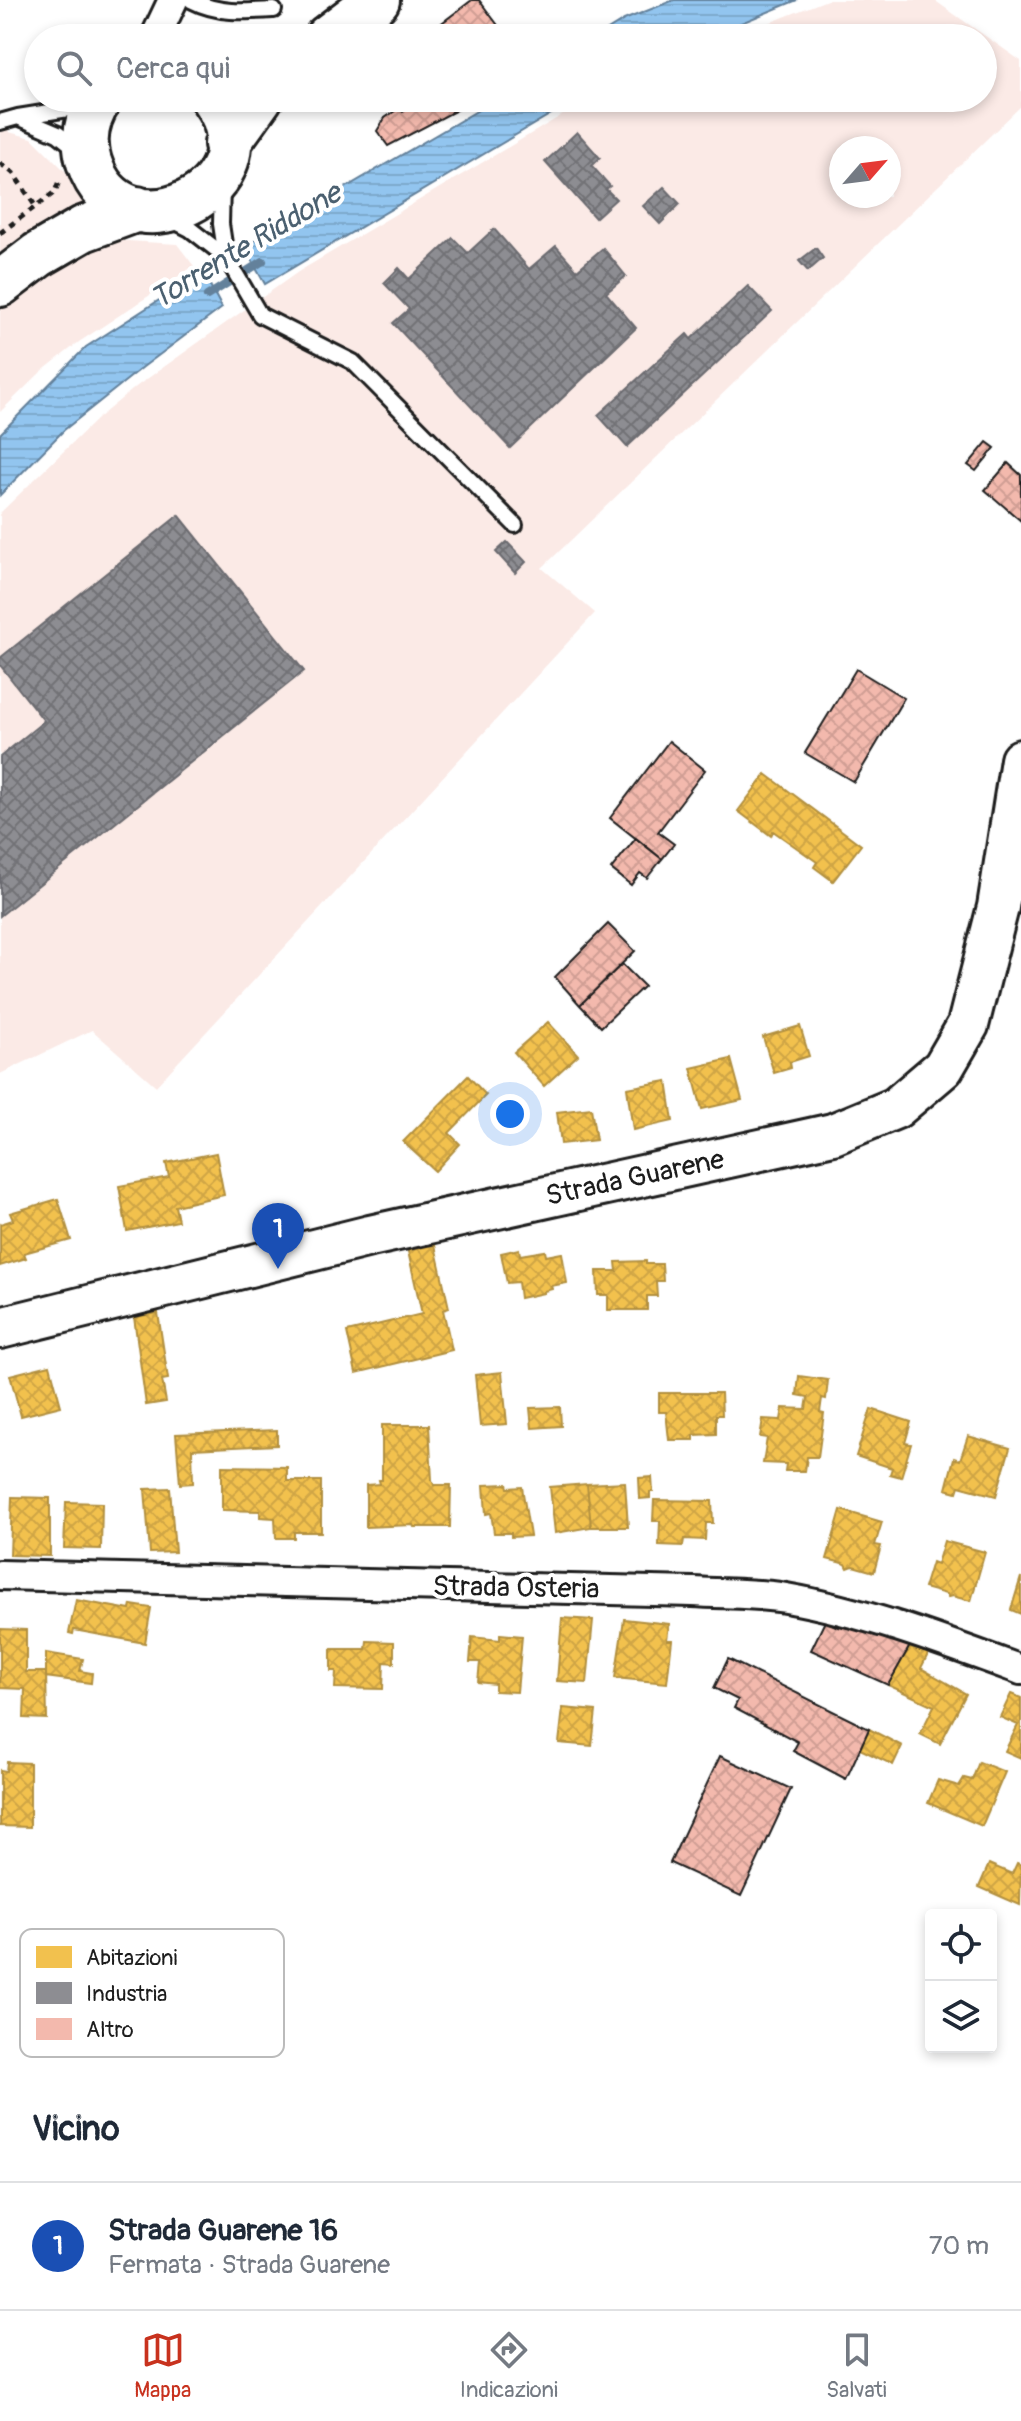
<!DOCTYPE html>
<html lang="it">
<meta charset="utf-8">
<style>
:root{--surface:#fff;--page:#f6f6f7;--text:#1f2937;--muted:#747a83;--line:#e0e1e3;--accent:#c8321e}
body{margin:0;font-family:Pangolin,sans-serif;background:var(--page);color:var(--text)}
.controls{position:absolute;right:24px;bottom:24px;display:grid;overflow:hidden;border-radius:8px;box-shadow:0 4px 12px #0003}
.controls button{width:72px;height:72px;display:grid;place-items:center;padding:0;border:0;border-bottom:2px solid var(--line);background:var(--surface);color:var(--text);font:40px sans-serif}
.compass{position:absolute;left:829px;top:136px;width:72px;height:72px;border-radius:50%;background:var(--surface);box-shadow:0 4px 12px #0003;rotate:62deg}
.you{position:absolute;left:510px;top:1114px;width:28px;height:28px;margin:-20px;border:6px solid #fff;border-radius:50%;background:#1a73e8;box-shadow:0 0 0 12px #1a73e833}
.badge{display:grid;place-items:center;width:52px;height:52px;border-radius:50%;background:var(--accent);color:#fff;font-size:26px;font-weight:700}
.pin{position:absolute;translate:-50% -66px;filter:drop-shadow(0 2px 4px #0008)}
.pin::after{content:'';position:absolute;top:42px;width:28px;height:24px;background:inherit;clip-path:polygon(0 0,100% 0,50% 100%)}
.list{margin:0;padding:0;list-style:none}
h2{display:flex;justify-content:space-between;align-items:center;height:104px;margin:0;padding:0 32px;font-size:34px}
h2 small{font-size:26px;font-weight:400;color:var(--muted)}
.list li{display:grid;grid-template-columns:52px 1fr auto;gap:24px;align-items:center;box-sizing:border-box;height:128px;padding:0 32px;border-top:2px solid var(--line)}
.list b{display:block;font-size:30px;white-space:nowrap}
.list p{margin:0;font-size:26px;white-space:nowrap;color:var(--muted)}
.list em{font-size:26px;font-style:normal;color:var(--muted)}
.icon{flex:none;width:44px;height:44px;fill:none;stroke:currentColor;stroke-width:2;stroke-linecap:round;stroke-linejoin:round}
.map{position:relative;flex:none;width:1021px;height:2077px;overflow:hidden}
.search{position:absolute;background:var(--surface);box-shadow:0 4px 12px #0003;left:24px;right:24px;top:24px;height:88px;display:flex;align-items:center;gap:20px;box-sizing:border-box;padding:0 28px;border-radius:44px;color:var(--muted);font-size:30px}
.sheet{height:232px;background:var(--surface)}
nav{display:flex;justify-content:space-around;align-items:center;box-sizing:border-box;height:112px;border-top:2px solid var(--line);background:var(--surface);font-size:22px;color:var(--muted)}
nav a{display:grid;justify-items:center;gap:4px}
nav .on{color:var(--accent)}
.map>svg:first-child{display:block}
</style>
<div class="map">
<svg width="1021" height="2077" viewBox="0 0 1021 2077">
<defs>
<pattern id="water-rules" width="6" height="5" patternUnits="userSpaceOnUse" patternTransform="scale(2)"><rect width="6" height="5" fill="#92c5ef"/><path d="M0 2.5h6" fill="none" stroke="#7da9cc"/></pattern>
<pattern id="homes-cross-hatch" width="8" height="8" patternUnits="userSpaceOnUse" patternTransform="scale(2)"><rect width="8" height="8" fill="#f2c14e"/><path d="M0 0l8 8M0 8l8-8" fill="none" stroke="#cfa544"/></pattern>
<pattern id="industry-cross-hatch" width="8" height="8" patternUnits="userSpaceOnUse" patternTransform="scale(2)"><rect width="8" height="8" fill="#8d8d92"/><path d="M0 0l8 8M0 8l8-8" fill="none" stroke="#727276"/></pattern>
<pattern id="building-cross-hatch" width="8" height="8" patternUnits="userSpaceOnUse" patternTransform="scale(2)"><rect width="8" height="8" fill="#f3b9ad"/><path d="M0 0l8 8M0 8l8-8" fill="none" stroke="#d09e94"/></pattern>
</defs>
<rect width="100%" height="100%" fill="#fff"/>
<filter id="ink" filterUnits="userSpaceOnUse"><feTurbulence type="fractalNoise" baseFrequency=".0125" numOctaves="2"/><feDisplacementMap in="SourceGraphic" scale="16" xChannelSelector="R" yChannelSelector="G"/><feConvolveMatrix kernelMatrix="1 2 1 2 8 2 1 2 1" color-interpolation-filters="sRGB"/></filter>
<g filter="url(#ink)">
<!-- built -->
<path fill="#fbeae6" fill-rule="evenodd" d="M827,0H934L1021,61V106L542,568L595,613L156,1086L92,1030L0,1074V513L98,418L137,386L298,272L591,98H983V38H731ZM841,148H889V196H841Z
M0,111L9,132L32,138L72,178L112,240L177,244L194,266L79,342L41,372L0,412Z"/>
<!-- water -->
<path fill="url(#water-rules)" stroke="#63819b" stroke-width="2" d="M674,0H797L705,38H595L624,20Z
M499,98H578L265,284L244,247Z
M203,272L222,308L143,367L64,430L0,495V434L86,347Z"/>
<!-- homes -->
<path fill="url(#homes-cross-hatch)" stroke="#b2903f" stroke-width="2" d="M766,774L861,845L833,881L814,867L817,862L773,831L771,836L738,811Z
M548,1022L578,1055L544,1086L514,1052Z
M800,1026L809,1056L790,1062L791,1068L774,1073L763,1037Z
M731,1059L742,1100L702,1109L691,1068Z
M468,1076L486,1095L449,1133L460,1144L435,1171L403,1142Z
M667,1081L673,1121L633,1130L627,1088Z
M591,1108L596,1140L561,1144L557,1112Z
M216,1153L224,1195L175,1206L178,1221L127,1231L119,1186L169,1177L166,1163Z
M58,1199L71,1240L24,1253L26,1258L0,1266V1224L13,1220L10,1213Z
M434,1241L449,1308L443,1310L452,1350L356,1373L347,1332L422,1314L407,1247Z
M519,1249L520,1255L545,1251L546,1256L562,1253L567,1283L551,1286L552,1289L544,1291V1293L520,1298L518,1282L507,1283L501,1253Z
M646,1261V1264H662L663,1281H656L657,1296H647V1310H608V1295H598L597,1271H617L616,1262Z
M158,1313L168,1379L162,1380L166,1402L146,1405L134,1317Z
M50,1365L61,1406L21,1416L10,1375Z
M502,1372L507,1424L480,1426L475,1375Z
M799,1376L828,1380L826,1399L822,1398L820,1412L824,1413L818,1457H807L805,1471H785L786,1464L763,1463L767,1438L760,1437L763,1419L781,1420L783,1408L806,1409L808,1397L797,1395Z
M659,1393H721L722,1415H716V1434L694,1435V1440H669L666,1412H659Z
M560,1407L561,1426L532,1428L530,1408Z
M871,1409L911,1422L905,1443L911,1444L901,1477L890,1474L892,1468L856,1456Z
M382,1425H429L432,1480L434,1485H451L450,1527H414L413,1525L366,1527V1485L380,1484L379,1480H382Z
M277,1430V1445L192,1449L193,1483L180,1484L176,1434Z
M968,1436L1010,1448L996,1496L959,1486L957,1492L946,1489L954,1458L960,1460Z
M222,1466L287,1467V1481H321V1532H294V1538H276L275,1518L260,1517V1511L222,1510Z
M652,1477L653,1492H650V1498L640,1499L639,1478Z
M625,1482L628,1527H591L587,1484Z
M507,1484L508,1488L522,1487L530,1536L511,1537V1533H494L491,1513L486,1514L484,1485Z
M587,1484L591,1527L555,1533L550,1487Z
M170,1488L175,1552L150,1553L145,1489Z
M12,1497L50,1498V1556L10,1555Z
M654,1500L712,1501L713,1523H706L705,1540L684,1539L683,1546L659,1545L660,1521H653Z
M66,1502L102,1503L101,1549L64,1548Z
M841,1510L882,1522L875,1545L881,1546L874,1572L853,1566L848,1568L846,1564L827,1559Z
M944,1541L985,1552L971,1601L952,1596L948,1597L946,1594L924,1588L932,1562L937,1564Z
M1021,1577V1614L1011,1610Z
M76,1600L130,1610L131,1605L151,1608L145,1643L74,1630L73,1634L69,1633Z
M562,1618L593,1620L587,1683L557,1681Z
M624,1619L669,1624L667,1640H672L667,1683L615,1678Z
M0,1629L26,1630V1672H46L47,1719L24,1718L25,1689L0,1688Z
M500,1634L522,1636L517,1692L495,1691V1684L478,1682L480,1662H470L472,1637L500,1640Z
M367,1641L394,1642V1663L384,1662L383,1689L335,1688L336,1671H331V1649H366Z
M911,1644L930,1650L921,1668L966,1694L940,1744L920,1734L934,1706L888,1685Z
M46,1653L83,1659L80,1671L92,1673L91,1683L46,1677Z
M1011,1694L1021,1698V1758L1005,1751L1018,1725L1000,1717Z
M563,1708L596,1711L592,1746L559,1743Z
M869,1729L902,1746L893,1765L860,1749Z
M7,1762L30,1763V1827L0,1826V1770L6,1771Z
M979,1762L1005,1772L982,1826L928,1803L938,1780L959,1786L964,1778L972,1780Z
M1017,1863L1021,1865L1020,1905L979,1887L989,1864L1012,1874Z"/>
<!-- industry -->
<path fill="url(#industry-cross-hatch)" stroke="#6b6b6f" stroke-width="2" d="M577,132L600,158L592,166L610,186L606,189L616,199L595,218L545,162Z
M664,187L680,204L660,224L643,206Z
M494,229L529,269L556,246L577,270L603,248L626,276L606,293L636,328L510,448L393,323L409,309L384,283L399,268L409,279L453,238L468,253Z
M816,248L823,258L808,271L799,261Z
M748,286L772,311L627,447L598,415L687,334L691,339Z
M179,515L304,671L0,916V757L44,721L0,665V658Z
M507,542L526,562L515,573L496,552Z"/>
<g fill="none" stroke-linecap="round" stroke-linejoin="round">
<!-- stream -->
<path stroke="#63819b" stroke-width="8" d="M207,296L263,261"/>
</g>
<!-- building -->
<path fill="url(#building-cross-hatch)" stroke="#1c1c1c" stroke-width="2" d="M472,0H479L506,36L422,38Z
M422,98H442L453,112L388,146L377,131L385,118L399,108L403,112Z
M442,98H480L453,112Z
M987,442L995,448L976,471L968,465Z
M1008,463L1021,475V521L985,490Z
M856,669L904,698L854,782L805,753Z
M669,741L705,770L658,832L674,844L662,859L610,818Z
M636,838L662,859L647,878L640,873L631,885L611,869Z
M608,924L635,951L580,1005L555,977Z
M622,964L644,986L601,1027L580,1005Z
M825,1621L838,1627L839,1623L911,1644L888,1685L811,1650Z
M728,1659L869,1729L846,1779L793,1751L798,1742L734,1708L738,1700L714,1688Z
M720,1756L791,1789L741,1896L670,1863Z"/>
<g fill="none" stroke-linecap="round" stroke-linejoin="round">
<defs>
<path id="lane" d="M191,0C218,14 244,12 274,10
M0,122L18,117
M78,150L58,134L18,117L87,106
M170,219L190,229L226,257L221,224L222,186
M226,257L260,315L353,362L515,525"/>
<path id="street" d="M155,38L173,0
M0,1575L693,1592C724,1594 756,1593 786,1598C866,1612 945,1642 1021,1670"/>
<path id="secondary" d="M0,1328L370,1236L833,1134L896,1108L943,1068L968,1025L998,907L1021,760"/>
<path id="primary" d="M327,38L377,0
M100,98C87,117 82,140 89,162C122,265 279,188 213,98
M227,144L260,98
M0,284L38,255L83,229L137,209"/>
</defs>
<!-- lane casing -->
<use href="#lane" stroke="#1c1c1c" stroke-width="20"/>
<!-- street casing -->
<use href="#street" stroke="#1c1c1c" stroke-width="34"/>
<!-- secondary casing -->
<use href="#secondary" stroke="#1c1c1c" stroke-width="46"/>
<!-- primary casing -->
<use href="#primary" stroke="#1c1c1c" stroke-width="50"/>
<!-- path -->
<path stroke="#1c1c1c" stroke-width="5" stroke-dasharray="6 6" stroke-linecap="butt" d="M0,163L13,173L36,207
M0,233L55,192L60,178"/>
<!-- lane -->
<use href="#lane" stroke="#fff" stroke-width="14"/>
<!-- street -->
<use href="#street" stroke="#fff" stroke-width="28"/>
<!-- secondary -->
<use href="#secondary" stroke="#fff" stroke-width="40"/>
<!-- primary -->
<use href="#primary" stroke="#fff" stroke-width="44"/>
</g>
</g>
<g text-anchor="middle" dominant-baseline="central" stroke-width="8" stroke-linejoin="round" paint-order="stroke">
<!-- street labels -->
<g font-size="28" fill="#1c1c1c" stroke="#fff">
<text transform="translate(635 1178) rotate(-12)">Strada Guarene</text>
<text transform="translate(516 1588) rotate(1)">Strada Osteria</text>
</g>
<!-- water labels -->
<g font-size="30" font-style="italic" fill="#4b6070" stroke="#fff">
<text transform="translate(246 246) rotate(-31)">Torrente Riddone</text>
</g>
</g>
<!-- legend -->
<rect x="20" y="1929" width="264" height="128" rx="12" fill="#fff" stroke="#bbb" stroke-width="2"/>
<rect x="36" y="1946" width="36" height="22" fill="#f2c14e"/>
<rect x="36" y="1982" width="36" height="22" fill="#8d8d92"/>
<rect x="36" y="2018" width="36" height="22" fill="#f3b9ad"/>
<g font-size="22" fill="#1c1c1c">
<text x="86" y="1965">Abitazioni</text>
<text x="86" y="2001">Industria</text>
<text x="86" y="2037">Altro</text>
</g>
</svg>
<div class="controls">
<button><svg class="icon" aria-label="locate" viewBox="0 0 24 24"><circle cx="12" cy="12" r="6"/><path d="M12 2v4M12 18v4M2 12h4M18 12h4"/></svg></button>
<button><svg class="icon" aria-label="layers" viewBox="0 0 24 24"><path d="M12 4l9 5-9 5-9-5zM3 14l9 5 9-5"/></svg></button>
</div>
<svg class="compass" viewBox="-18 -18 36 36"><path d="M0-13l5 13h-10z" fill="#e53935"/><path d="M0 13l5-13h-10z" fill="#747a83"/></svg>
<div class="you"></div>
<div class="pin badge" style="left:278px;top:1269px;background:#1a4fb4">1</div>
<div class="search"><svg class="icon" aria-label="search" viewBox="0 0 24 24"><circle cx="10" cy="10" r="6"/><path d="M15 15l6 6"/></svg>Cerca qui</div>
</div>
<section class="sheet">
<h2>Vicino<small></small></h2>
<ul class="list">
<li><span class="badge" style="background:#1a4fb4">1</span><div><b>Strada Guarene 16</b><p>Fermata · Strada Guarene</p></div><em>70 m</em></li>
</ul>
</section>
<nav>
<a class="on"><svg class="icon" aria-label="map" viewBox="0 0 24 24"><path d="M3 6l6-2 6 2 6-2v14l-6 2-6-2-6 2zM9 4v14M15 6v14"/></svg>Mappa</a>
<a><svg class="icon" aria-label="directions" viewBox="0 0 24 24"><path d="M12 3l9 9-9 9-9-9zM9 14v-3h6M13 9l2 2-2 2"/></svg>Indicazioni</a>
<a><svg class="icon" aria-label="saved" viewBox="0 0 24 24"><path d="M7 4h10v16l-5-4-5 4z"/></svg>Salvati</a>
</nav>
